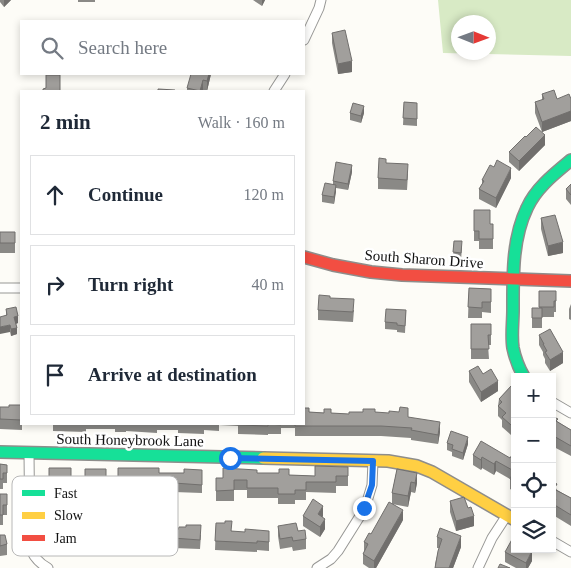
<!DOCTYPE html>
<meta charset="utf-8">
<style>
:root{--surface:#fff;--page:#f6f6f7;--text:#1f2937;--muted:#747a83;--line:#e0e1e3}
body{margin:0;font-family:"Times New Roman",serif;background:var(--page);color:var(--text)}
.controls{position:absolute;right:15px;bottom:15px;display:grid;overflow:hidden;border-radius:0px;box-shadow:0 2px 8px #0003}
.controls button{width:45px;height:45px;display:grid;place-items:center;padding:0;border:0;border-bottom:1px solid var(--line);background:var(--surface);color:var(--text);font:25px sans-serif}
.compass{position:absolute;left:451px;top:15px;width:45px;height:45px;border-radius:50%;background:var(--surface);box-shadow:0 2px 8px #0003;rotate:91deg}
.stop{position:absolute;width:15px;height:15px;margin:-11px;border:4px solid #1a73e8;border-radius:50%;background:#fff}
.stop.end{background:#1a73e8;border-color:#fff;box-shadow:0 1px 5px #0008}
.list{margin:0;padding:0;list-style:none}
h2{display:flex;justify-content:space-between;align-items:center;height:65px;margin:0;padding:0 20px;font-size:21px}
h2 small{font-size:16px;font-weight:400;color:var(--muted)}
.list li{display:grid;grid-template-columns:32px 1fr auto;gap:15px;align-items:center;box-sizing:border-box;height:80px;margin:0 10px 10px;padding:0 10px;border:1px solid var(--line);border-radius:0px}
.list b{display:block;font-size:19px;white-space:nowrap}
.list em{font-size:16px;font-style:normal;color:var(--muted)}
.icon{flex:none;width:28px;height:28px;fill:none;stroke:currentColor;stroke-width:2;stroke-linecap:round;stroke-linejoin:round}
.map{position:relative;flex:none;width:571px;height:568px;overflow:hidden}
.search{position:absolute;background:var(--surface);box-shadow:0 2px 8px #0003;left:20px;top:20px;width:285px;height:55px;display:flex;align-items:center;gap:12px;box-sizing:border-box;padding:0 18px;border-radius:0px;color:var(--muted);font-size:19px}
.panel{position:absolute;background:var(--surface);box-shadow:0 2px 8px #0003;left:20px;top:90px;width:285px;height:335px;border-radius:0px}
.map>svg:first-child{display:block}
</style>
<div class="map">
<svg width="571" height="568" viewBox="0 0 571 568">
<rect width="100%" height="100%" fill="#fdfcf7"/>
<!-- forest -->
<path fill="#d8eac5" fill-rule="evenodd" d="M438,0H571V56L443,53ZM458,22H488V52H458Z"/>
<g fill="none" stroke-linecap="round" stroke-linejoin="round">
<defs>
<path id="street" d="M304,40L319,8L321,0
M274,91L285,74
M0,288H21
M552,402L571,413
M29,453L30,547C33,557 39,563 48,568
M552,541L571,552
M317,568L331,559L338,551L365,508L372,485L373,461
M478,568L492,538L507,515"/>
<path id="fast" d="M524,377C519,368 515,358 513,348C511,336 513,323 513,310C513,276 512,239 527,208C536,188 554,174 571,160
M0,452L263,458"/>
<path id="slow" d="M263,458L388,461L417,466L432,472L515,520"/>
<path id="jam" d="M304,257L333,265L371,272L402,275L571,281"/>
</defs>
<!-- street casing -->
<use href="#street" stroke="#979795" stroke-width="11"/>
<!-- fast casing -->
<use href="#fast" stroke="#8e8d8b" stroke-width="14"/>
<!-- slow casing -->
<use href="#slow" stroke="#8e8d8b" stroke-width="14"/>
<!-- jam casing -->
<use href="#jam" stroke="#8e8d8b" stroke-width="14"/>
<!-- street -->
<use href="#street" stroke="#fffffe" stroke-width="9"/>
<!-- fast -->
<use href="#fast" stroke="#16e098" stroke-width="11"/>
<!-- slow -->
<use href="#slow" stroke="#ffcf43" stroke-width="11"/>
<!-- jam -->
<use href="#jam" stroke="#f24e42" stroke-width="11"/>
</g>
<!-- wall -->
<path fill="#8a8986" d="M0,0H11L4,7L0,2Z
M78,0H95V2H78Z
M253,0H265L262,6Z
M332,33L352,72L338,74L332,43Z
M211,74L207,91H187V88Z
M542,94L557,99H571V121L542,132L535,113V102L542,100Z
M404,102L417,103V126L403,125Z
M350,113H364L361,123L350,120Z
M526,137L545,145L519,171L509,162V152Z
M386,163L408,174L407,190L378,189V178Z
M352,172L348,190L336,188L334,204L322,202V195L333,185V181Z
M511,178L496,208L479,199V189L482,184V180Z
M571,184V205L566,199V189Z
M474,210L490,224H493V249H479V241H474Z
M541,218L563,253L548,256L541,229Z
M0,232H15V253H0Z
M454,241L462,248L461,260L453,259Z
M469,288L491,289V313L482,312V318H468Z
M539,291H556V312H554V317H542V328H532V308H539Z
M571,304V320L569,319V309Z
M6,309L18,323L16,324L17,334L11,336L6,316Z
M318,310H354L353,322L318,320Z
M406,310L405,333L397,332V330L385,329V322Z
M471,324H491V345H488L489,359H471Z
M539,335L563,363L550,371L545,363V359L543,355V352L539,345Z
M469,371L483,374L498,391L481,402L469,382Z
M512,385L511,435L502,427V420L498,416V406L499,399Z
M21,405V424H304L309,412L349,414L375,412L408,417L440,432L438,444L411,440V438L381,436H295V428H281V434H268V435L238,434V426L219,425V431L204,430V434L178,433V430H157V433L126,431V432H115V429H86V432L53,431V425L30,424L22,425V430L0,429V407H9Z
M552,416L558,422L571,430V456L552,446Z
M447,443L468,444L463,460L452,456V452L447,450Z
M473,455L510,458L515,457V492L510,489V479L496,471L494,475L482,468L481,470L473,465Z
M0,464L7,465V483H3V489H0Z
M348,467V486H336V493L306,492V500H295V504H278V498H247V490H234V501H216V478H223L257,473H279L289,475L315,476Z
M49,468H71V487H49Z
M118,468L159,473H184L202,470V493L174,492V497H161V502H152V488H138L137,492L118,491Z
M85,469H106V490H85Z
M397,469L417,483L415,493L411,492L408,507L392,504V493Z
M552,481L557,490L571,498V526L553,515Z
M0,494H7V515H3V525H0Z
M450,501L468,508L474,526L456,531L450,512Z
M53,506L67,521L103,520L106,523H117L137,521L166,530L201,535L200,549L173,548V549H160V545L135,544V548H127V545L107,544V547H93V539H71V544H54Z
M303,516H323L322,517L325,529L320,537L303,526Z
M403,520L376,568H369L363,564V554L364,552V542L371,534Z
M216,523L232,531L269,539V551L257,550V552L215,550Z
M278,526L298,531L306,539V549L293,551L292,547L280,549L278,536Z
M0,535L7,544V555L0,556Z
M437,537L461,547L453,568H435V564L439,548H437Z
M515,549L532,561L528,568H516L505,562V552Z"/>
<!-- shaded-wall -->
<path fill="#716f6d" d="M4,0H11L4,7Z
M262,0H265L262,6Z
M352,61V72L338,74V64Z
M209,74H211L207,91V81Z
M203,80V91H200Z
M364,106V113L361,123V116Z
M571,111V121L542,132V122Z
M545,135V145L519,171V161Z
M352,165V172L348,190V184Z
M511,168V178L496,208V198Z
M336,185V192L334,204V197Z
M563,242V253L548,256V246Z
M18,316V323L14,324V317Z
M10,325V332L0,334V327Z
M17,328V334L11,336V329Z
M563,352V363L550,371V360Z
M498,381V391L481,402V392Z
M515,421V431L511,435V425Z
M440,422V432L438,444V435Z
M468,437V444L463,460V453Z
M482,457V468L481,470V460Z
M496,461V471L494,475V464Z
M417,473V483L415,493V483Z
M411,482V492L408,507V496Z
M323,506V516L318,525V514Z
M403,510V520L376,568H374V561Z
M474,516V526L456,531V521Z
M325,519V529L320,537V527Z
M461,536V547L453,568H449Z
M532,551V561L528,568H526V563Z"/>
<!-- building -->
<path fill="#a19f9c" stroke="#716f6d" d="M345,30L352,61L338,64L332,33Z
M191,74H209L207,81L203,80L200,91L187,88Z
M46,75H60V91H43V89L46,88Z
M158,89L175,90V91H158Z
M554,90L557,99L569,94L571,99V111L542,122L535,102L544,99L542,94Z
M404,102L417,103V119L403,118Z
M353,103L364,106L361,116L350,113Z
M536,127L545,135L519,161L509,152L525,136L526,137Z
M379,158L386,159V163L408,164L407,180L378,178Z
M497,160L511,168L496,198L479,189L484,181L482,180L490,165L494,167Z
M336,162L352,165L348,184L333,181Z
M325,183L336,185L334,197L322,195Z
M571,184V195L566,189Z
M474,210H490V224H493V239H479V231H474Z
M555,215L563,242L548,246L541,218Z
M0,232H15V243H0Z
M454,241H462L461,253L453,252Z
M469,288L491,289V302H482V308L468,307Z
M539,291H556V301H554V307H539Z
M319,295L330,296V298L354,299L353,312L318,310Z
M16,307L18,316L14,317L17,328L11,329L10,325L0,327V317L7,315L6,309Z
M532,308H542V318H532Z
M386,309L406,310L405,326L397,325V323L385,322Z
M471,324H491V335H488L489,349H471Z
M550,329L563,352L550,360L545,352L547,351L543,344H544L539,335Z
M478,366L483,374L491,369L498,381L481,392L469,371Z
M512,385L515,387V421L511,425L502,417L506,413L498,406L502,402L499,399Z
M9,405H21V420L0,419V407H9Z
M400,407L408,408V417L440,422L438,435L411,430L412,428L381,426H295V424H304V408H309V412L324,413V409H331V413L349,414V412H363V409H375V412L389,413V411L399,412Z
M552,416L558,419L556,421L571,430V446L552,435Z
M238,424H281V425L268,424V426L238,425Z
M451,431L468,437L463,453L452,449L453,445L447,443Z
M481,441L510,458L512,455L515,457V482L510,479L514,471L496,461L494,464L482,457L481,460L473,455Z
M0,464L7,465V473H3V479H0Z
M315,466L348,467V476H336V482H306V490H295V494H278V488H247V480H234V490L216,491V478H223V468L257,470V473H279V469H289V475L315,476Z
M49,468H71V480L49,481Z
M118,468H159V473H184V469L202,470V485L174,483V489L161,488V493H152V480L138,479L137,483H118Z
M85,469H106V483H85Z
M397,469L417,473L415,483L411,482L408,496L392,493Z
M552,481L557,484L554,489L571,498V515L553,504L556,499L552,497Z
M0,494H7V505H3V515H0Z
M464,497L468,508L471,507L474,516L456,521L450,501Z
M313,499L323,506L318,514L325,519L320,527L303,516Z
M389,502L403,510L374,561L363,554L368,544L364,542L369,533L371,534Z
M53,506H67V521H82V517H103V520H106V523H117L118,519H137V521L166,522V530H178L179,527H186V525H201L200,540L173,538V540L160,539V535L135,534V539L127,538V535L107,534V537H93V530H71V534L54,535Z
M225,521H232L231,531L245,532V529L269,531V542L257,541V543L215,541L216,523H225Z
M296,523L298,531L305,530L306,539L293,541L292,537L280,539L278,526Z
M440,528L461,536L449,568H435L438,551L442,539L437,537Z
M515,534V549H529L532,551L526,563L505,552Z
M0,535H5L7,544L0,546Z
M500,564L510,568H498Z"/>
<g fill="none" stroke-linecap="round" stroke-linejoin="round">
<!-- route -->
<path stroke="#1a73e8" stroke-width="6" d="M230,458L373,461L372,485L364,508"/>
</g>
<g text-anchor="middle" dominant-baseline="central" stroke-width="5" stroke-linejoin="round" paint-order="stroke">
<!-- street labels -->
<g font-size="15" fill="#111" stroke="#fff">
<text transform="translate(424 259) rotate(4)">South Sharon Drive</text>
<text transform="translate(130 440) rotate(1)">South Honeybrook Lane</text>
</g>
</g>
<!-- legend -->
<rect x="12" y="476" width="166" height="80" rx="8" fill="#fff" stroke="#b8b8b8" stroke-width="1"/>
<rect x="22" y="490" width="23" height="6" fill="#16e098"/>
<rect x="22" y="512" width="23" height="7" fill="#ffcf43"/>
<rect x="22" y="535" width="23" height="6" fill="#f24e42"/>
<g font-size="14" fill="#111">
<text x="54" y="498">Fast</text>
<text x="54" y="520">Slow</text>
<text x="54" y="543">Jam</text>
</g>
</svg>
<div class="controls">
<button>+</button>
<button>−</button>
<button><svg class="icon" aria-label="locate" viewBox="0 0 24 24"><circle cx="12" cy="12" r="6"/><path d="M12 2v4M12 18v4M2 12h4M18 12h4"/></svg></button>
<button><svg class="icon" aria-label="layers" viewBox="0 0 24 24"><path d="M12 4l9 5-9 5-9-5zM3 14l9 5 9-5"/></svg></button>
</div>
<svg class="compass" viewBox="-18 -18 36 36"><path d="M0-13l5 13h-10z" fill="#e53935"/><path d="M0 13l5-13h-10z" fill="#747a83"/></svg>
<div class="stop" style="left:230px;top:458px"></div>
<div class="stop end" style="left:364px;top:508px"></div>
<div class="search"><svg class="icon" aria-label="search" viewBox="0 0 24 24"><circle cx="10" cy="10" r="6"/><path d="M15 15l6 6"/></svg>Search here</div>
<section class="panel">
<h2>2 min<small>Walk · 160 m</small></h2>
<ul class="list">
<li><svg class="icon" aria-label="ahead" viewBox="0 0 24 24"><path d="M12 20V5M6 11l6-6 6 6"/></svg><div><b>Continue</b></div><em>120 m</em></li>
<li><svg class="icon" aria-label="right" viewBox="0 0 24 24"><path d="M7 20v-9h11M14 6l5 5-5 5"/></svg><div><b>Turn right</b></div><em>40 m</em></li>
<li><svg class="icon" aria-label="arrive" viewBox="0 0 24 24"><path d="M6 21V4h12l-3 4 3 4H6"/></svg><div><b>Arrive at destination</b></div></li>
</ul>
</section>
</div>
